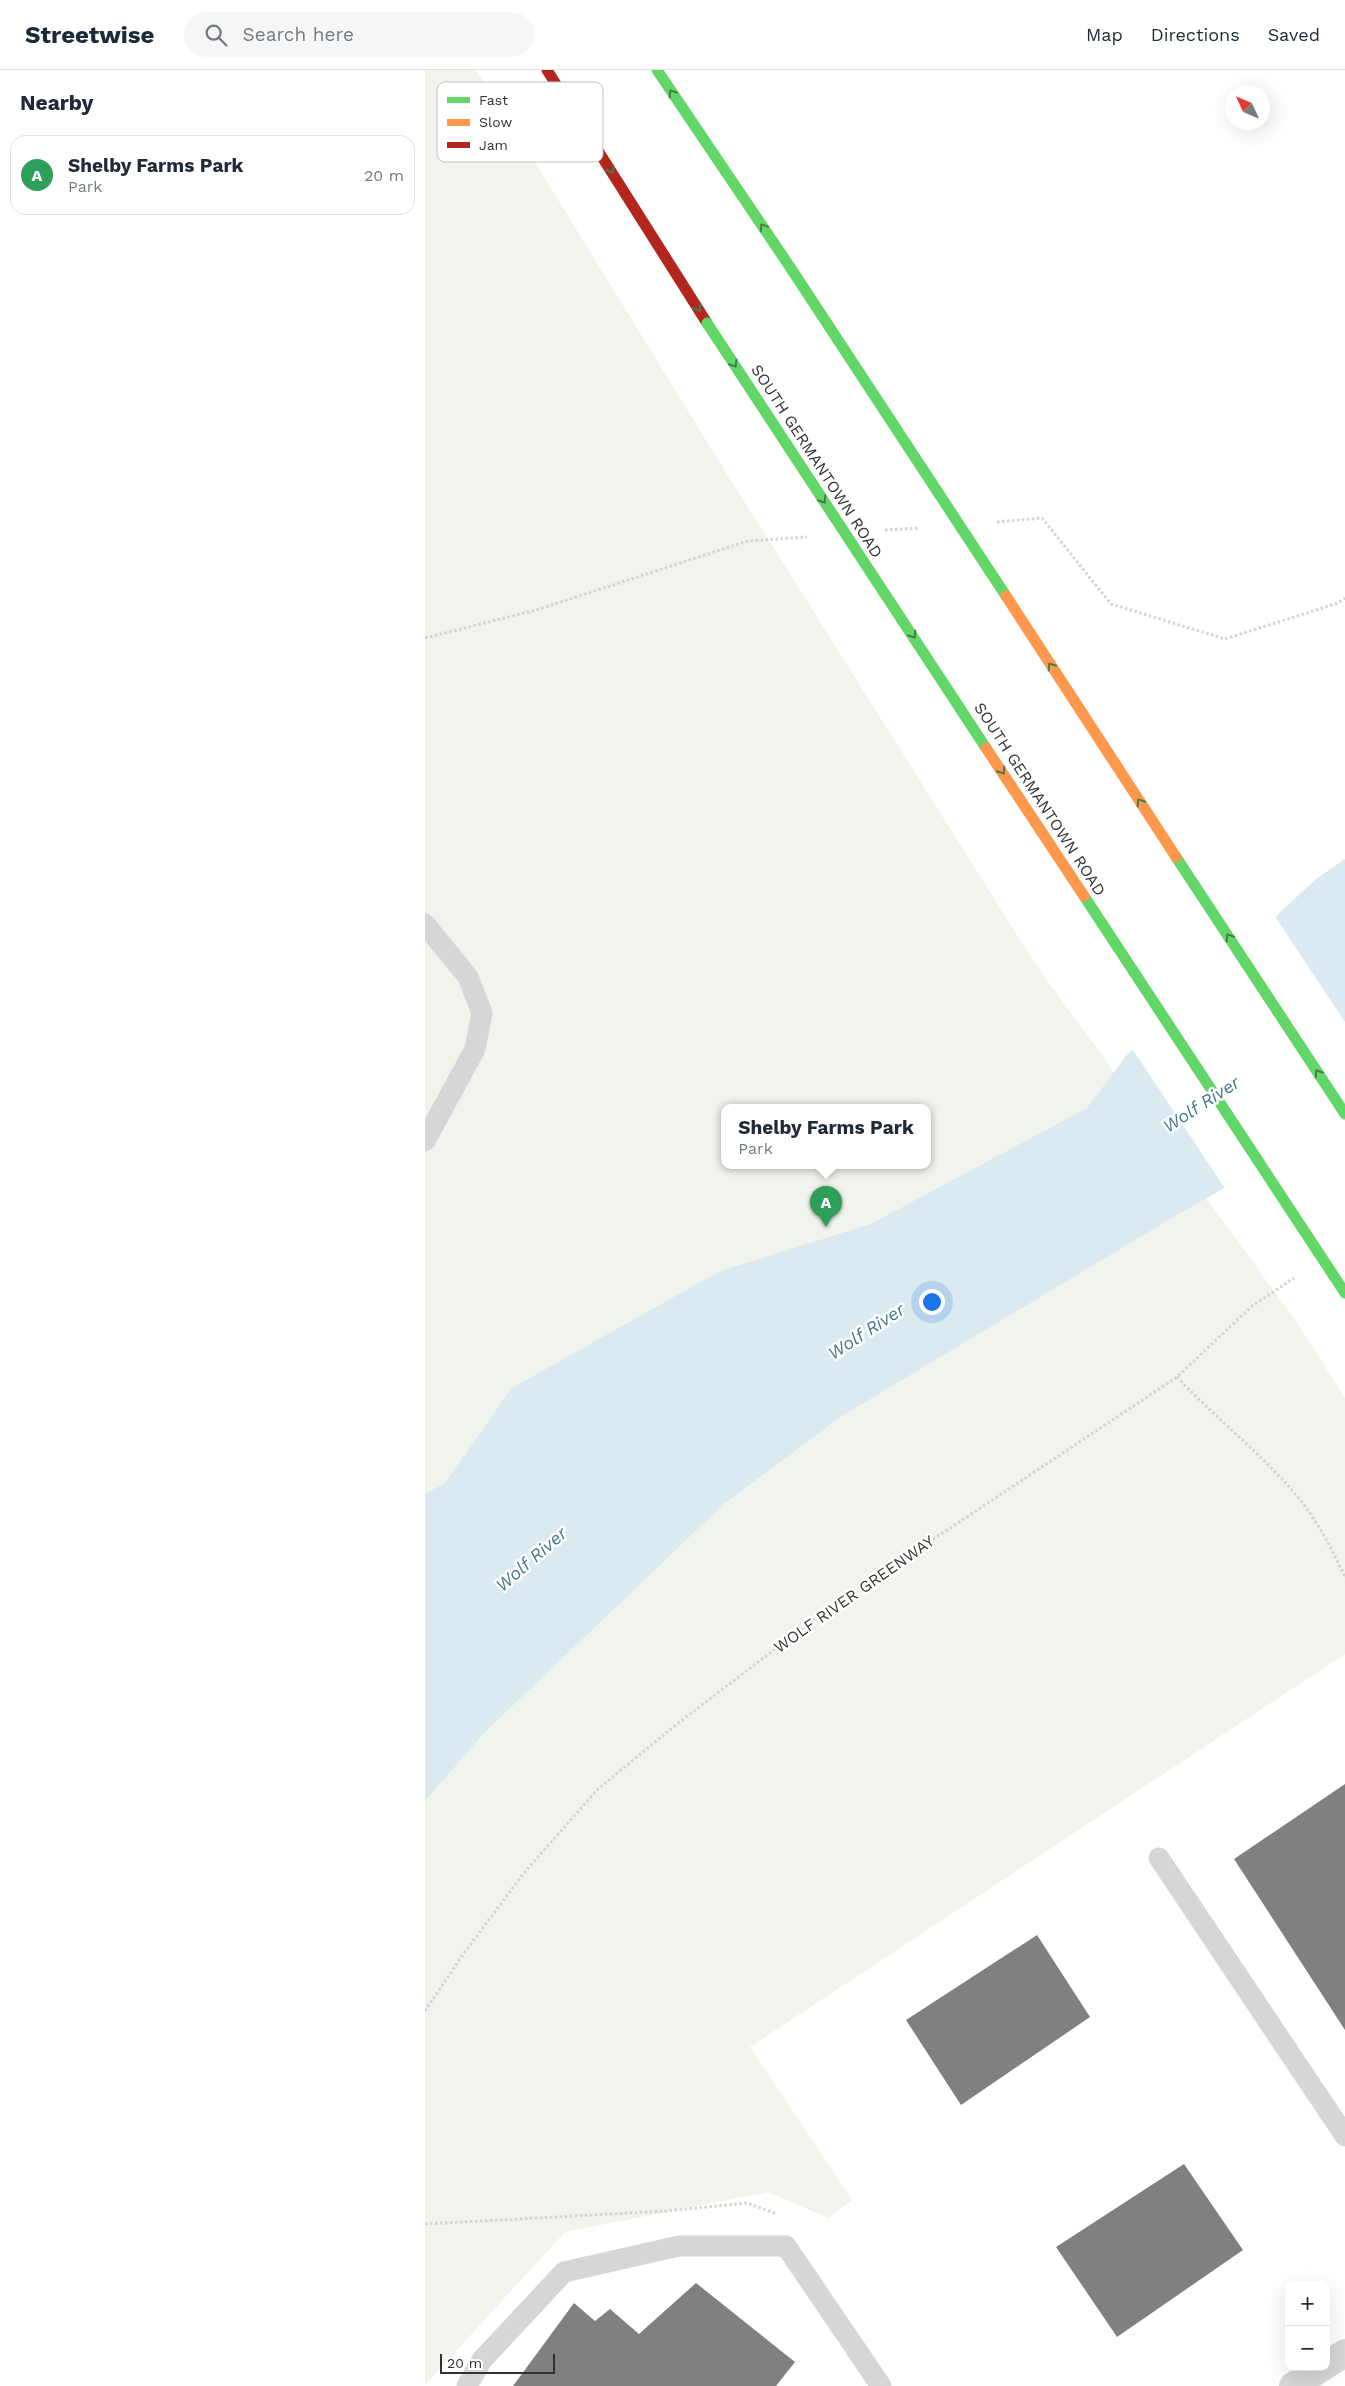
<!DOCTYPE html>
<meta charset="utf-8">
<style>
:root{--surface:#fff;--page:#f6f6f7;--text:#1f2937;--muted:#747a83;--line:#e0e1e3;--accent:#0f766e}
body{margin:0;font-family:"Work Sans",sans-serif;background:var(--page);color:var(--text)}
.controls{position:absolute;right:15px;bottom:15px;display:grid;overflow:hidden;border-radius:10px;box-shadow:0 5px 20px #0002}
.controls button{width:45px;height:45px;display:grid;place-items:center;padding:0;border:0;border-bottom:1px solid var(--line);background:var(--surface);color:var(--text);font:25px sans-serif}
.compass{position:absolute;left:800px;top:15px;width:45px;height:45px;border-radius:50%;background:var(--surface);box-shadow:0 5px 20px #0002;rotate:314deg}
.scale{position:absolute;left:15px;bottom:12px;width:115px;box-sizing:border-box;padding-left:5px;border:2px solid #323232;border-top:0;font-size:14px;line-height:18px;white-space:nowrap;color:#323232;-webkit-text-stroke:4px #fff;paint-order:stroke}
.you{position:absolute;left:506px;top:1231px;width:18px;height:18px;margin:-12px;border:4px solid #fff;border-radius:50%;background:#1a73e8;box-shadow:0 0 0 8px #1a73e833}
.badge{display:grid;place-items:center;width:32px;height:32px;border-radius:50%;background:var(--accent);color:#fff;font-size:16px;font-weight:700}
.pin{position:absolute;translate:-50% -41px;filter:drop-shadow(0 1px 2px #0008)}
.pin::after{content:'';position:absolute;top:26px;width:18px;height:15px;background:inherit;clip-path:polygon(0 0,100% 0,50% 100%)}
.popup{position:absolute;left:296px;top:1034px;width:210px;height:65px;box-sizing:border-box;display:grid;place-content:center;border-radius:10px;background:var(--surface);filter:drop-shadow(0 1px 4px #0005);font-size:16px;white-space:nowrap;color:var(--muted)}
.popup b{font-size:19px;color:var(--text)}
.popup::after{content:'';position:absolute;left:50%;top:100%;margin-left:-10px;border:10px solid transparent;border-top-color:var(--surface)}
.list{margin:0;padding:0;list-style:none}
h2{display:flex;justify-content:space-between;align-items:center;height:65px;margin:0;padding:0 20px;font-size:21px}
h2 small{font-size:16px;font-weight:400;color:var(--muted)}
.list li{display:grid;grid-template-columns:32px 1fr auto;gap:15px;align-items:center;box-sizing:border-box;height:80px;margin:0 10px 10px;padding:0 10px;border:1px solid var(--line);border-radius:15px}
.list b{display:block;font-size:19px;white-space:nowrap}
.list p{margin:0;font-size:16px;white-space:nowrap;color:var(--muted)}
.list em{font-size:16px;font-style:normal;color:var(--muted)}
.icon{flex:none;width:28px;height:28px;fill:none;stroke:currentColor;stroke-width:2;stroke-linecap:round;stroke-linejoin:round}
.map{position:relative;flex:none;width:920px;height:2316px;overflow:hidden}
header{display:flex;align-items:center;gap:30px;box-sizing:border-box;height:70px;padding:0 25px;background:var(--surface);border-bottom:1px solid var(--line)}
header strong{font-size:24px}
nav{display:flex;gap:28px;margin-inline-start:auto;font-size:18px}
.search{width:350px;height:45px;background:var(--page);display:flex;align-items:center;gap:12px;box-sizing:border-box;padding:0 18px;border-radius:28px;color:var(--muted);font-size:19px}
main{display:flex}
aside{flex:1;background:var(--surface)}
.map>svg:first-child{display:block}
</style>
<header>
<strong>Streetwise</strong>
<div class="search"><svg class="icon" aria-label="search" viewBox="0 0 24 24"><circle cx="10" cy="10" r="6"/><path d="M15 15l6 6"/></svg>Search here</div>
<nav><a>Map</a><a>Directions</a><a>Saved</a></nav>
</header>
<main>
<aside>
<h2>Nearby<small></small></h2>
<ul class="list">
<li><span class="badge" style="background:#2e9e5b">A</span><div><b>Shelby Farms Park</b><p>Park</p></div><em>20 m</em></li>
</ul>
</aside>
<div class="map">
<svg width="920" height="2316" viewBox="0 0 920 2316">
<rect width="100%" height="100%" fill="#fff"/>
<!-- green -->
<path fill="#f1f3ed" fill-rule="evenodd" d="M0,0H51L84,50L292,388L611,895L871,1251L920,1328V1584L325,1977L427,2130L403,2148L343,2122L140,2162L0,2315ZM300,1038H502V1096H300Z"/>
<!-- water -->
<path fill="#dbeaf0" d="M920,789V1049L745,1149L417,1346L300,1433L60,1662L0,1731V1424L20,1413L87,1318L295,1201L446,1154L662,1038L701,986L891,809Z"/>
<!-- pier -->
<path fill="#fff" d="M849,845L920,952V1052L801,1120L706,977Z"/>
<!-- building -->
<path fill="#808080" d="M920,1714V1960L809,1789Z
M612,1865L665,1947L536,2035L481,1950Z
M759,2094L818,2180L692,2267L631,2177Z
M271,2213L370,2292L351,2316H88L149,2233L170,2251L185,2239L214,2264Z"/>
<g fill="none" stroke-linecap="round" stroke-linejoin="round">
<!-- path -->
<path stroke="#d4d4d4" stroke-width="3" stroke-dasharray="2.5 2.5" stroke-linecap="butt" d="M572,452L617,448L686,534L800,569L913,533L920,528
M460,460L494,458
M0,568L111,540L323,471L382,467
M752,1307C792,1350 839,1385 876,1431C894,1454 908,1481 920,1507
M0,1941L39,1883L98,1804L173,1719L252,1654L396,1544L752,1307L827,1236L869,1208
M0,2154L242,2141L322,2133L352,2144"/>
<!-- lane -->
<path stroke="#d6d6d6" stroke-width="21" d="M0,854L43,907L57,943L50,979L0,1071
M734,1788L920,2066
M42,2316L57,2290L139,2202L254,2176H361L456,2316"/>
<!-- street -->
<path stroke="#d6d6d6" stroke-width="28" d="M901,2295L920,2283
M868,2316L898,2297"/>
<!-- fast -->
<path stroke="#63d668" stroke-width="11" d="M232,0L365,197"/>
<!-- jam -->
<path stroke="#b3261e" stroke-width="11" d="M122,0L282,253"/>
<!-- fast-bridge -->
<path stroke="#63d668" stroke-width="11" d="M365,197L581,526
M282,253L561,678
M751,787L920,1044
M659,826L920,1223"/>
<!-- slow-bridge -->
<path stroke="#ff974d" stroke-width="11" d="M581,526L751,787
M561,678L659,826"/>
</g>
<!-- one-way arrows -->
<defs><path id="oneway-chevron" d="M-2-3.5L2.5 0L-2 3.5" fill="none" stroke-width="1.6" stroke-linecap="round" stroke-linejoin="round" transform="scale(1.25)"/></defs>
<g stroke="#487c4a">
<use href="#oneway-chevron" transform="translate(247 23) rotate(-124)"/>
<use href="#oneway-chevron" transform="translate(186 100) rotate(58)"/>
<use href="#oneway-chevron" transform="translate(338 157) rotate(-124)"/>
<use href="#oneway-chevron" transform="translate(273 238) rotate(58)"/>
<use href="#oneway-chevron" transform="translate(309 294) rotate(57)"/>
<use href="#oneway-chevron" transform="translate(398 430) rotate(57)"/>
<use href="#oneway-chevron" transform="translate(488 565) rotate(57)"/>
<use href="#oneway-chevron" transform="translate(626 596) rotate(-123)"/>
<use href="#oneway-chevron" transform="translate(577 701) rotate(57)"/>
<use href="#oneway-chevron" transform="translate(715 732) rotate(-123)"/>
<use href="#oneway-chevron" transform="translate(804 867) rotate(-123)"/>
<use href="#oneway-chevron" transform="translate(893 1003) rotate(-123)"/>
</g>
<g text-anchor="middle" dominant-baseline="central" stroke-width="5" stroke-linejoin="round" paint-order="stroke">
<!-- street labels -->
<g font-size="16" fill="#323232" stroke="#fff">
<text transform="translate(392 391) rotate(57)">SOUTH GERMANTOWN ROAD</text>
<text transform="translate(615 729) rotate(57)">SOUTH GERMANTOWN ROAD</text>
<text transform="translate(429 1524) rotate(-35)">WOLF RIVER GREENWAY</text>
</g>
<!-- water labels -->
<g font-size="18" font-style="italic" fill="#44788f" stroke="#fff">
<text transform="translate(776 1034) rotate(-33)">Wolf River</text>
<text transform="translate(441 1261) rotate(-33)">Wolf River</text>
<text transform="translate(106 1489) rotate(-41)">Wolf River</text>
</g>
</g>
<!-- legend -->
<rect x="12" y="12" width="166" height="80" rx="8" fill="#fff" stroke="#c2c2c2" stroke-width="1"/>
<rect x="22" y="27" width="23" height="6" fill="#63d668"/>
<rect x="22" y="49" width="23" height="7" fill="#ff974d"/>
<rect x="22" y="72" width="23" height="6" fill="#b3261e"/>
<g font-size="14" fill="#323232">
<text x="54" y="35">Fast</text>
<text x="54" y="57">Slow</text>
<text x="54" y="80">Jam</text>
</g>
</svg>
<div class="controls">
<button>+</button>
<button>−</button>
</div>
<svg class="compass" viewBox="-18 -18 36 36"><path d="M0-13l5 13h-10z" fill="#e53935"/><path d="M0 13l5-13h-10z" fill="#747a83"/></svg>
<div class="scale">20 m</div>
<div class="you"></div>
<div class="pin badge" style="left:401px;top:1157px;background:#2e9e5b">A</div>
<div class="popup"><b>Shelby Farms Park</b>Park</div>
</div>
</main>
